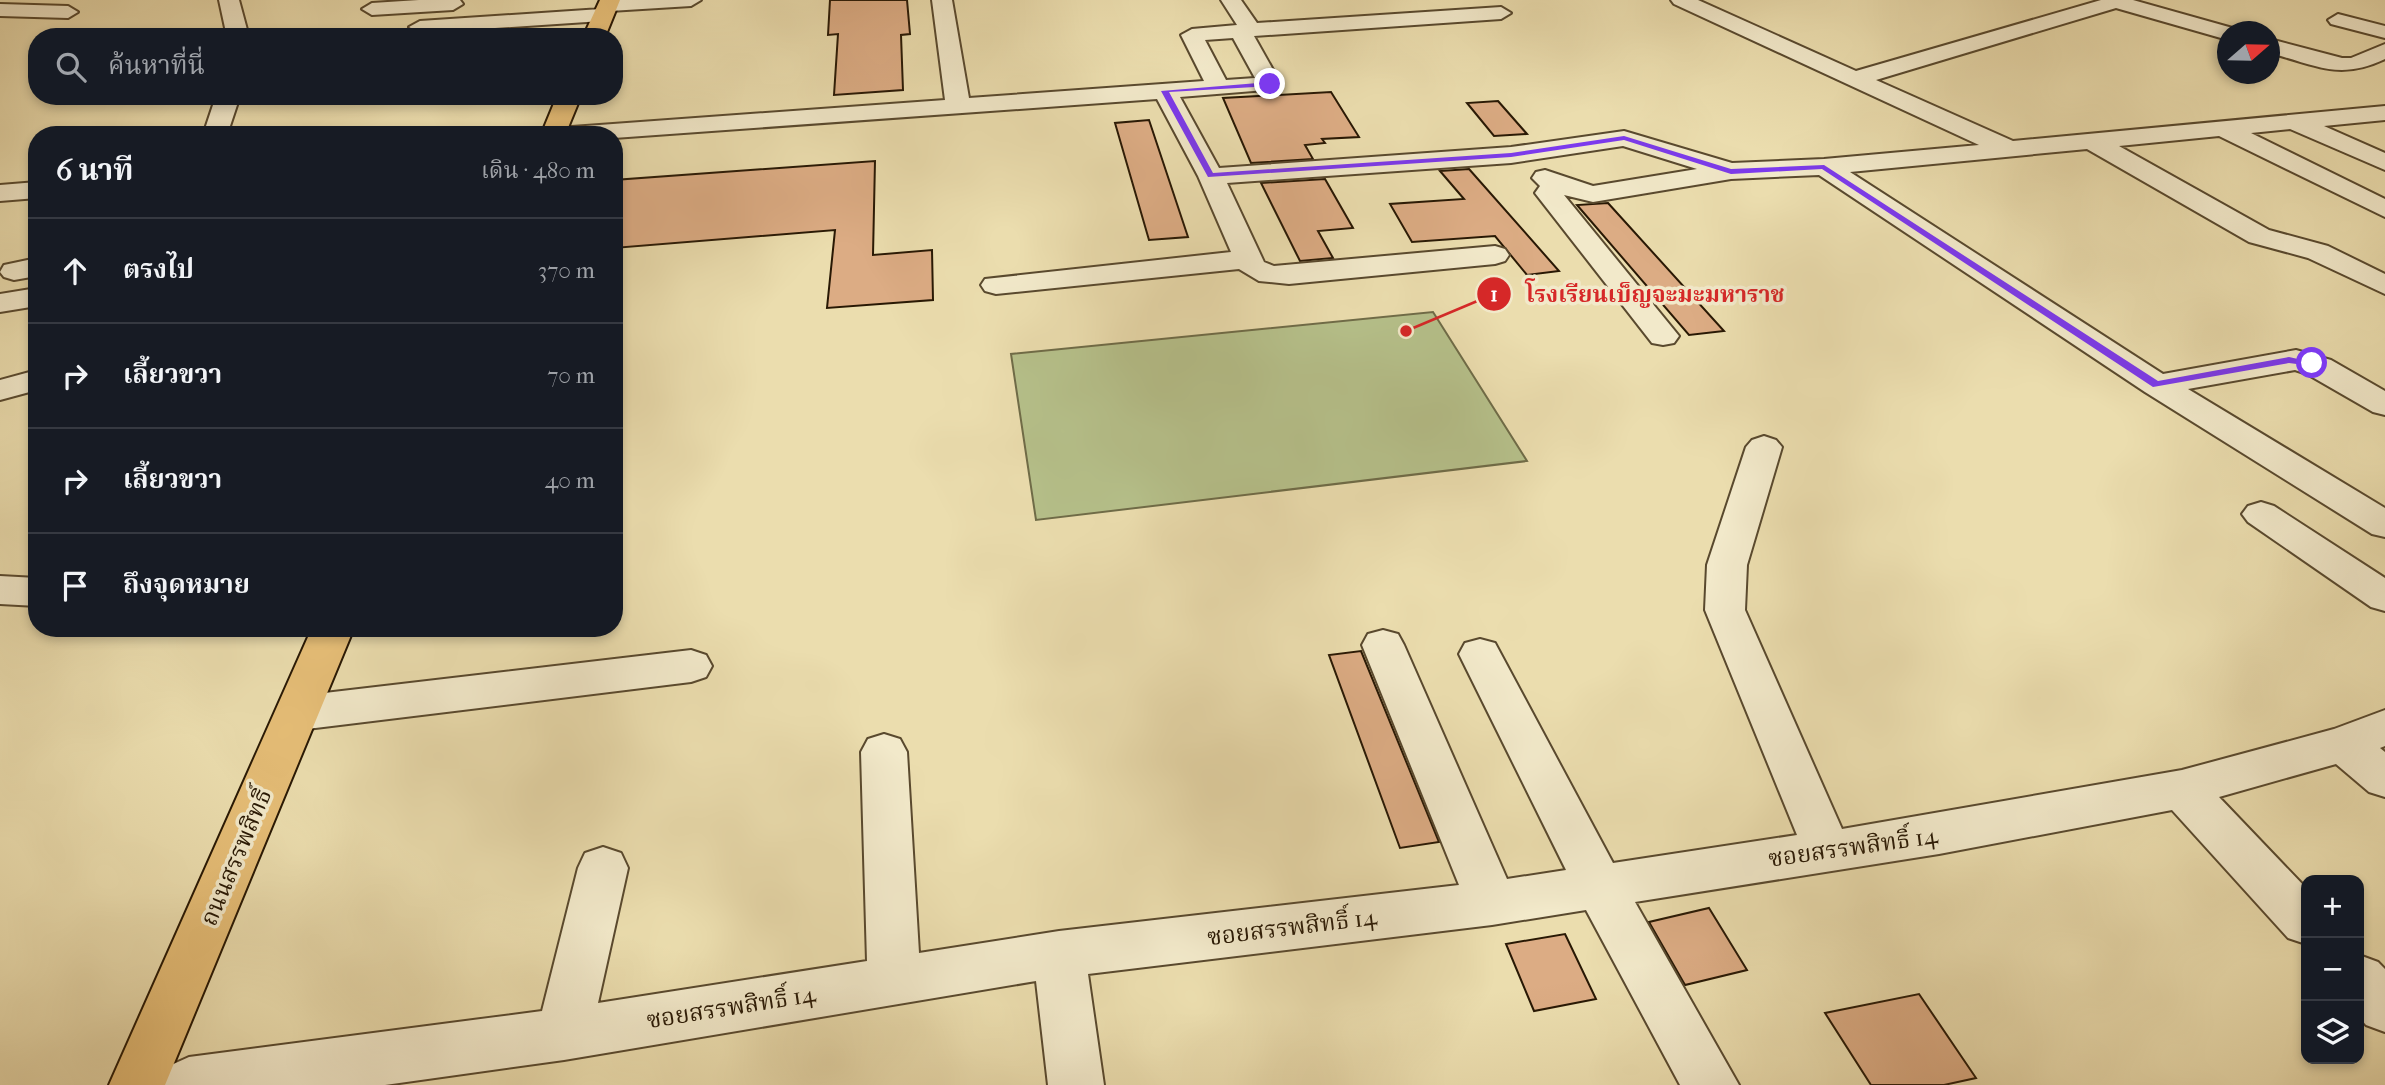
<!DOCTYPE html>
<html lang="th">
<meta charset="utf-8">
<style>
:root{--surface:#171b24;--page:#242831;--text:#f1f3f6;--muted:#9ea1a6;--line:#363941}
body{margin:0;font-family:"IM FELL French Canon","Noto Serif Thai",serif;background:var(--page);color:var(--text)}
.controls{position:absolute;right:21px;bottom:21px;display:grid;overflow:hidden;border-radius:14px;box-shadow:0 4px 10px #0003}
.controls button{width:63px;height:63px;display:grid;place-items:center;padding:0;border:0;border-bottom:2px solid var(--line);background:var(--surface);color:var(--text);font:35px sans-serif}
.compass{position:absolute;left:2217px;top:21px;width:63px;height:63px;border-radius:50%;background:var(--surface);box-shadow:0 4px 10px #0003;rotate:70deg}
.stop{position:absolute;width:21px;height:21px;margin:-16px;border:5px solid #7c3aed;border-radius:50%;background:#fff}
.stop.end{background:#7c3aed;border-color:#fff;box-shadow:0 2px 7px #0008}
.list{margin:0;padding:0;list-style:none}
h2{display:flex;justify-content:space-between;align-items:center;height:91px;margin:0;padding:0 28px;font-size:30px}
h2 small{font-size:23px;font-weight:400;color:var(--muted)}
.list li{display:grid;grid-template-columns:46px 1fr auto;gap:21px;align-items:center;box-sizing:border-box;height:105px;padding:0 28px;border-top:2px solid var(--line)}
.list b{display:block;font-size:26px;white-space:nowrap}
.list em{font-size:23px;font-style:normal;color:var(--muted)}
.icon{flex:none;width:38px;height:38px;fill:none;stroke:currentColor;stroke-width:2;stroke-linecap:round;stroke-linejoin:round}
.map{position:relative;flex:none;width:2385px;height:1085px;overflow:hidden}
.search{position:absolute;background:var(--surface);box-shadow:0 4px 10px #0003;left:28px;top:28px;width:595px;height:77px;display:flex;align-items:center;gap:18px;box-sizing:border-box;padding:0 24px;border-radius:28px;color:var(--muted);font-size:26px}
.panel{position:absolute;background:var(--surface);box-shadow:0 4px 10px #0003;left:28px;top:126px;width:595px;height:511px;border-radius:28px}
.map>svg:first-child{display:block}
</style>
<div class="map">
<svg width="2385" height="1085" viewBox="0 0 2385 1085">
<rect width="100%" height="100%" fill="#ebddae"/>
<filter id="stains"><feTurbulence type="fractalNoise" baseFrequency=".00286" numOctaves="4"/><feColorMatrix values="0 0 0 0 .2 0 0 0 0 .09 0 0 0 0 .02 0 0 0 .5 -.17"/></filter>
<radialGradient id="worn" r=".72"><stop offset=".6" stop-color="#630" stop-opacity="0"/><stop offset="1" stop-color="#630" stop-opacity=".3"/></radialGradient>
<!-- green -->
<path fill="#b6c18b" stroke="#6f6c48" stroke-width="2" d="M1433,312L1527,461L1036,520L1011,354Z"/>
<!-- building -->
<path fill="#dcac84" stroke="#281804" stroke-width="2" d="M830,0H907L910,34L901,35L903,90L834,95L838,34L828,35Z
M1331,92L1359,137L1322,139L1325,143L1305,145L1313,159L1251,163L1223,98Z
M1498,101L1527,134L1494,136L1467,103Z
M1149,120L1188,237L1149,240L1115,123Z
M875,161L873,255L932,250L933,300L827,308L835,230L614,248V180Z
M1469,169L1559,271L1527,275L1495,236L1412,242L1390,204L1464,199L1440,171Z
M1325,179L1353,228L1318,231L1333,258L1300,261L1261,183Z
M1608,203L1724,331L1689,335L1577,205Z
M1361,651L1439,842L1400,848L1329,655Z
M1709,908L1747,970L1685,985L1649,922Z
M1565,934L1596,999L1534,1011L1506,944Z
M1919,994L1976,1078L1944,1085H1871L1825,1013Z"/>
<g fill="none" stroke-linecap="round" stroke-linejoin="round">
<defs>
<path id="minor" d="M219,0H239L249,37H227Z
M419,0H460L463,4L453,10L372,15L362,9L372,3Z
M604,0H701L691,6L610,11L612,15L609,19L602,21L420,33L409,27L420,21L601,9L598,5Z
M932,0H952L969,98L1204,81L1181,35L1192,29L1237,25L1221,0H1241L1257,23L1501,7L1511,13L1501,19L1254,36L1281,84L1278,89L1180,97L1219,168L1511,147L1624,131L1732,163L1824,159L1979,145L1674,4L1671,0H1698L1856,71L2101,0H2133L2236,29L2228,32V40L2116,8L1876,80L2013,141L2385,106V120L2324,126L2385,153V170L2290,129L2251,133L2385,199V217L2219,136L2119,146L2269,230L2328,246L2385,274V294L2308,258L2249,242L2087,149L1850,172L2163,374L2296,350L2331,360L2385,391V415L2373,412L2307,374L2295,370L2188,389L2385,508V537L2372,534L2145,392L1819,175L1731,179L1593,202L1564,195L1679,336L1674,343L1663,345L1652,343L1535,193L1540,186L1532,178L1536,172L1545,170L1593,186L1697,169L1623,146L1511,163L1227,183L1264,262L1274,266L1495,246L1505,249L1509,255L1505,261L1495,264L1289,284L1259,281L1239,269L996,294L985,291L981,285L985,279L1231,252L1198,176L1157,99L614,138V135H546L549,130L558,128L945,100ZM1233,38L1255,78L1226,80L1205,40Z
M0,4L68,6L78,12L68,18L0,16Z
M2338,14L2385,26V38L2331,24L2328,20Z
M2270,39L2342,58H2351L2385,44V59C2339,81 2316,65 2270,53Z
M216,96H240L227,135H203Z
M37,182V198L0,201V185Z
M37,258V276L14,280L4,277L0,272L4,265Z
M37,288V306L0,312V294Z
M37,370V390L0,400V380Z
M1764,436L1776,440L1782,447L1747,565L1745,610L1842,829L2182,770L2334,729L2385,710V746L2380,748L2385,752V797L2369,792L2336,764L2219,797L2306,888V944L2288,938L2172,810L1939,854L1635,902L1739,1085H1680L1586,910L1492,925L1088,974L1104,1085H1048L1036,981L564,1060L385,1085H161L169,1066L189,1057L542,1011L578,868L585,853L603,847L621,853L628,868L598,1003L867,961L861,752L868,739L884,734L900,739L907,752L919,953L1059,931L1459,885L1362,645L1368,634L1383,630L1398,634L1404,645L1507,879L1566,870L1459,654L1465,643L1480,639L1495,643L1613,863L1797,835L1705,610L1707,565L1746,447L1752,440Z
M2261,502L2274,506L2385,578V611L2371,607L2248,522L2242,514L2248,506Z
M0,576L37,578V606L0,604Z
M691,650L706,655L712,666L706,677L691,682L299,730L283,725L277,713L283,701L299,696Z
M2359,955L2378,962L2385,969V1032L2366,1025L2359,1017Z"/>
<path id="major" d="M600,0H620L605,37H583Z
M557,96H581L565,135H541Z
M312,628H354L165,1085H109Z"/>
</defs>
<!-- minor casing -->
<use href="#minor" stroke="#59492e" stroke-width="4"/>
<!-- major casing -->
<use href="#major" stroke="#281804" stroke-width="4"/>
<!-- minor -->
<use href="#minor" fill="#f2e9ca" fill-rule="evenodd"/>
<!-- major -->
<use href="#major" fill="#e6be77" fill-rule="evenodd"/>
</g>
<!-- route -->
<path fill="#7c3aed" d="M1270,82L1272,86L1169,92L1213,173L1511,153L1624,136L1731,169L1824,165L2158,381L2289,357L2316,363L2312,366L2289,363L2153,387L1822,169L1731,174L1624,140L1511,157L1208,177L1161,91Z"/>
<g text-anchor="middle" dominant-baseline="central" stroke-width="7" stroke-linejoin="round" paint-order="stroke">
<!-- near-street labels -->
<g font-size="24" fill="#281804" stroke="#f2e9ca">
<text transform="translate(1853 847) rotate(-8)">ซอยสรรพสิทธิ์ 14</text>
<text transform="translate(236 857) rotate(-67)">ถนนสรรพสิทธิ์</text>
<text transform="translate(1292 927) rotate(-7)">ซอยสรรพสิทธิ์ 14</text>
<text transform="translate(731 1007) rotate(-9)">ซอยสรรพสิทธิ์ 14</text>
</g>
</g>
<!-- callouts -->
<path fill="none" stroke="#d62828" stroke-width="2.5" d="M1406 331L1494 294"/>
<g fill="#d62828" stroke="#f2e9ca" stroke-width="2.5">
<circle cx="1406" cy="331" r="7"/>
<circle cx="1494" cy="294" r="18"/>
</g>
<g font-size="21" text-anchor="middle" font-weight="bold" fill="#fff">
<text x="1494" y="301">1</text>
</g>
<g font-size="23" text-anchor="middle" font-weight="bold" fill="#d62828" stroke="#f2e9ca" stroke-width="7" stroke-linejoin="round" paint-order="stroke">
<text x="1655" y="302">โรงเรียนเบ็ญจะมะมหาราช</text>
</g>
<rect width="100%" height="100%" filter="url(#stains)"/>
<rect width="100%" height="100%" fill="url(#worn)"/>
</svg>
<div class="controls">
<button>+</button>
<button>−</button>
<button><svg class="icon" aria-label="layers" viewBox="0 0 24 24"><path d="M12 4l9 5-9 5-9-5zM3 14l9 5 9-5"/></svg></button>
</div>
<svg class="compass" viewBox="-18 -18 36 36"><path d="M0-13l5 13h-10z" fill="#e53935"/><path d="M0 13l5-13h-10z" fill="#9ea1a6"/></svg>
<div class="stop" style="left:2312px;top:363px"></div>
<div class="stop end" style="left:1270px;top:84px"></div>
<div class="search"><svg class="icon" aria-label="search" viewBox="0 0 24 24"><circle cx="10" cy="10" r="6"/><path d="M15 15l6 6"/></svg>ค้นหาที่นี่</div>
<section class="panel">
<h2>6 นาที<small>เดิน · 480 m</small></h2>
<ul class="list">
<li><svg class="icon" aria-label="ahead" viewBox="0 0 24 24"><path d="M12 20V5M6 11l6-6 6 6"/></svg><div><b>ตรงไป</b></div><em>370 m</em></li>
<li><svg class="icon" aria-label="right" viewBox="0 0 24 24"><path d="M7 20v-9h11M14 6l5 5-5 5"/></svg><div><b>เลี้ยวขวา</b></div><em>70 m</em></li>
<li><svg class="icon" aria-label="right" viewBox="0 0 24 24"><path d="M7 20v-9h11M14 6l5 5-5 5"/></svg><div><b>เลี้ยวขวา</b></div><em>40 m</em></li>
<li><svg class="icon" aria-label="arrive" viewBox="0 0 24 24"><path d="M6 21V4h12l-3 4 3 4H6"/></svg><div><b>ถึงจุดหมาย</b></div></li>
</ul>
</section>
</div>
